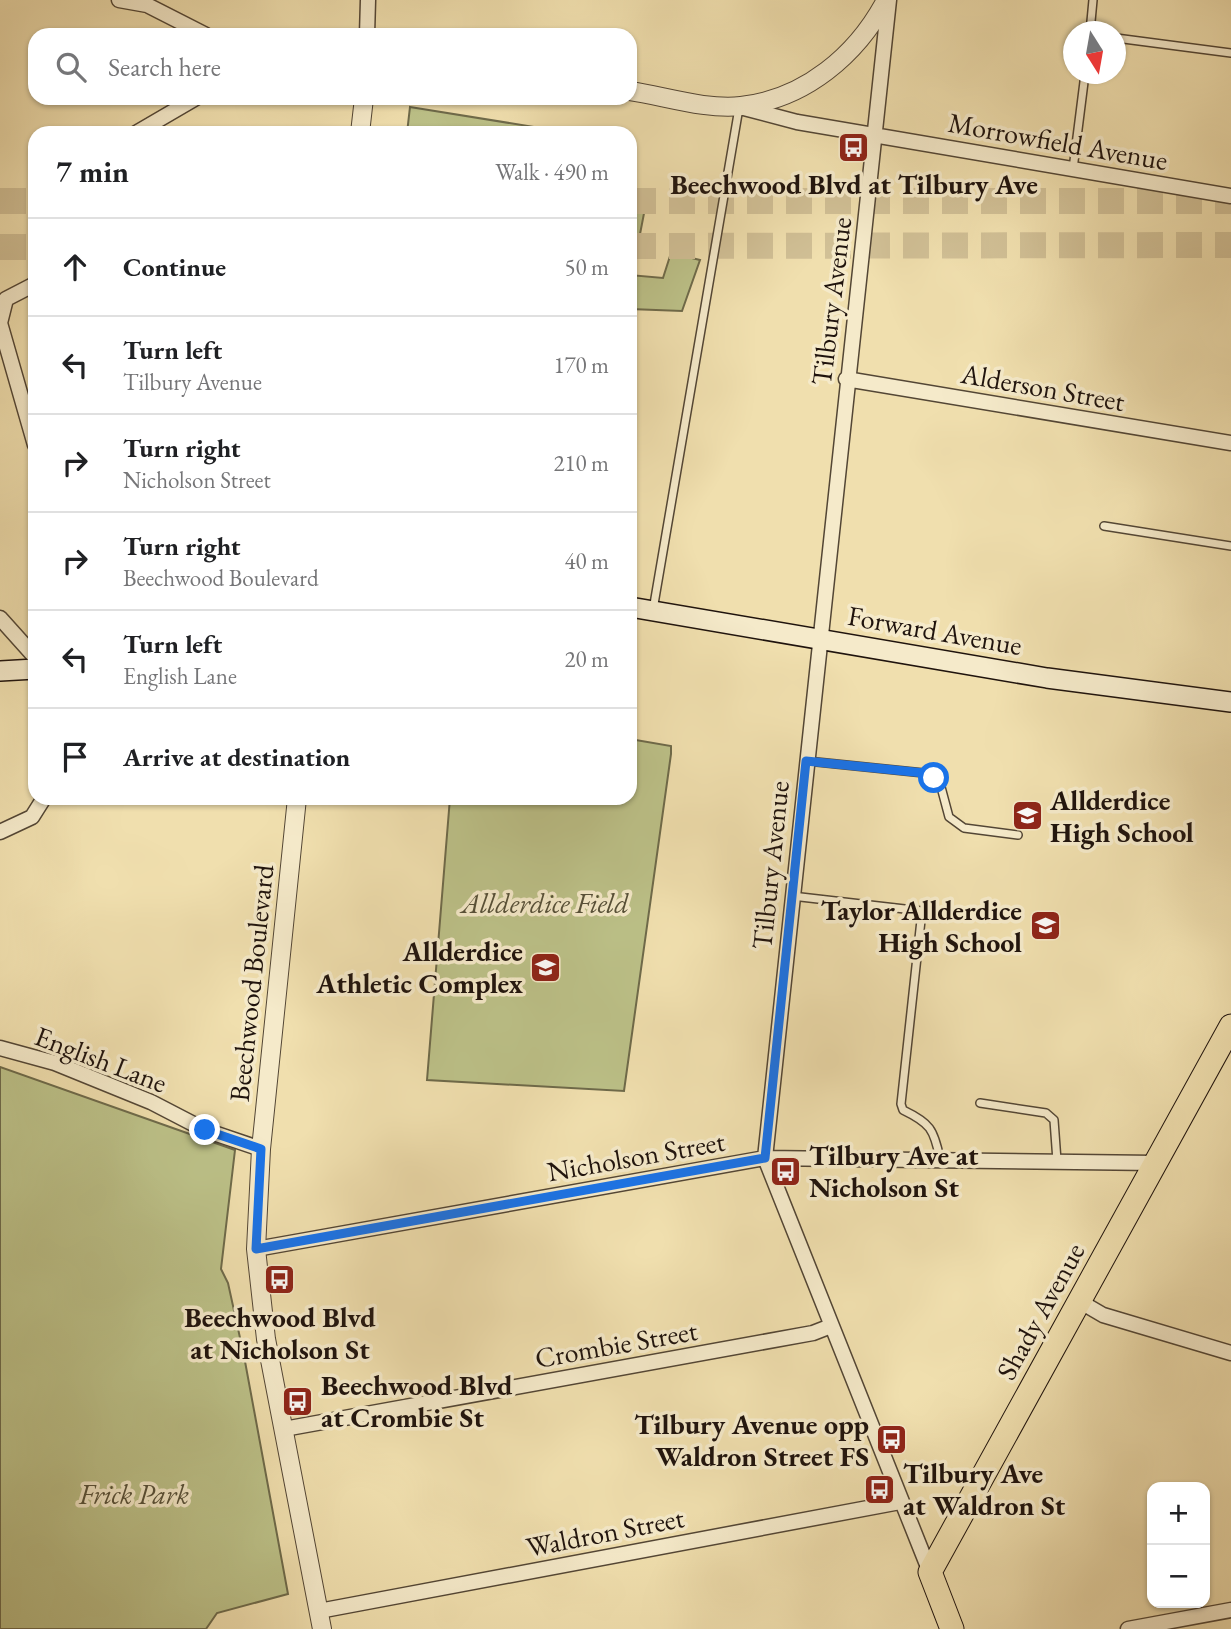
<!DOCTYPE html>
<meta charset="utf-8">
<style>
:root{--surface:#fff;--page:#f2f2f2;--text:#202124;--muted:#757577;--line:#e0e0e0}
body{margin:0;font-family:"EB Garamond",serif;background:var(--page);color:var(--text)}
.controls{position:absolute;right:21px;bottom:21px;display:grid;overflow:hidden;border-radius:14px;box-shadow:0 2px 5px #0004}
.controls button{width:63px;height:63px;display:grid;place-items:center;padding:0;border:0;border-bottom:2px solid var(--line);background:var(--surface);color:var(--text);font:35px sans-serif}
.compass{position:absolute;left:1063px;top:21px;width:63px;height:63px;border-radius:50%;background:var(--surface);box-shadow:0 2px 5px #0004;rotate:169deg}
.stop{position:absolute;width:21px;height:21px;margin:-16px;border:5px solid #1a73e8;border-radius:50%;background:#fff}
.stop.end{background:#1a73e8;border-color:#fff;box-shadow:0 2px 7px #0008}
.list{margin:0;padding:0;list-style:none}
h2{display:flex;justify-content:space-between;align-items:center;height:91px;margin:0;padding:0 28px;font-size:30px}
h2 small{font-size:23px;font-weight:400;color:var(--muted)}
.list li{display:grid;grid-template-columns:46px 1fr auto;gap:21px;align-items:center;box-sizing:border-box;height:98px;padding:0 28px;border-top:2px solid var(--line)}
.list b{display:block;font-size:26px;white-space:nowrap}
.list p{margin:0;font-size:23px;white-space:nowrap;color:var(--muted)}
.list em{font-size:23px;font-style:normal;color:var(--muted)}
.icon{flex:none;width:38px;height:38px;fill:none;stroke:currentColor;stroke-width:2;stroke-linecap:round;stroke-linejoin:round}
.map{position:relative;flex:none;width:1231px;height:1629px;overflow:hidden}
.search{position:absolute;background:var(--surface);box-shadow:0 2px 5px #0004;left:28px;top:28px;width:609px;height:77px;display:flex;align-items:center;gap:18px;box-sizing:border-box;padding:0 24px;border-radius:21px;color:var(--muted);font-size:26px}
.panel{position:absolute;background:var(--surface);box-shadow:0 2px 5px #0004;left:28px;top:126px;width:609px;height:679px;border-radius:21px}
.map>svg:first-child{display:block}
</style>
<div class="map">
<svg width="1231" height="1629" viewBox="0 0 1231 1629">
<rect width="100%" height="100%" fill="#f0dfae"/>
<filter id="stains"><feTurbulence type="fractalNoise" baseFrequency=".00286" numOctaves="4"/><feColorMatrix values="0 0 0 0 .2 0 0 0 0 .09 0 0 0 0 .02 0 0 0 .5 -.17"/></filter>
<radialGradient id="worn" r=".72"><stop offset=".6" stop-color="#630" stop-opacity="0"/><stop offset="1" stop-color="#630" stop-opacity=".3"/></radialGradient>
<!-- green -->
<path fill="#bcc188" stroke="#6e6a4a" stroke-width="2" d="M410,107L565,132V133H407Z
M630,200L646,203L635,260L630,259Z
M671,253L700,260L682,311L630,309V275L663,278Z
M630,739L671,746V754L624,1091L427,1080L450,798H630Z
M0,1067L235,1150L221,1269L228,1283L244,1356L288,1594L217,1613L206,1629H0Z"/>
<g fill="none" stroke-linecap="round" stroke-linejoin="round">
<!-- motorway-tunnel -->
<path stroke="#d1c096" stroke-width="26" stroke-dasharray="26 13" stroke-linecap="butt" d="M0,201H35
M630,201H1231
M630,246L1231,245
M0,247H35"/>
<defs>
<path id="service" d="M1090,32L1093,0
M1116,38L1231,53
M1073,169L1085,74
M1104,526L1231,546
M653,610L739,108
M807,761L924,773L941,787L949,817L964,828L1018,835
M792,896L922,911L901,1104L903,1110C930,1123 934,1129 940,1159
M980,1103L1046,1113L1054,1120L1057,1161"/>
<path id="minor" d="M119,0L147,5L206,35
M889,0L765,1158L930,1572
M367,35L368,0
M740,107L797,122L1231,196
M136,133L196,98
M35,284L6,299L0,323L35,445
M846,379L1231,443
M0,618L35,657
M0,832L32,817L44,798
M0,1048L55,1063L151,1102L205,1130L261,1149
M256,1249L765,1158L1155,1163
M1079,1301L1103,1315L1231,1353
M284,1429L813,1333L831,1326
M319,1611L900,1502
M1128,1629L1231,1610"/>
<path id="tertiary" d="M630,91C664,96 706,110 741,106C805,99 857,55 886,0
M360,133L364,98
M297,798L261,1149L256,1249L266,1339L322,1629"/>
<path id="secondary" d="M630,607L1047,678L1231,702
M0,671L35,669"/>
<path id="primary" d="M952,1629L930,1572L1231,1026"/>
</defs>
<!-- service casing -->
<use href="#service" stroke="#534635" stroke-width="10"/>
<!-- minor casing -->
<use href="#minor" stroke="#534635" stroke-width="17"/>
<!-- tertiary casing -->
<use href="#tertiary" stroke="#534635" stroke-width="20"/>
<!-- secondary casing -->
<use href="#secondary" stroke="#1f130d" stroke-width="22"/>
<!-- primary casing -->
<use href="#primary" stroke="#1f130d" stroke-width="25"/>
<!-- service -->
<use href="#service" stroke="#f5eaca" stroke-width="7"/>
<!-- minor -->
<use href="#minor" stroke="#f5eaca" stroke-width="14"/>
<!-- tertiary -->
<use href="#tertiary" stroke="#f5eaca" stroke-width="18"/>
<!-- secondary -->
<use href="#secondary" stroke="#f5eaca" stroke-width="19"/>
<!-- primary -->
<use href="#primary" stroke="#f0dfae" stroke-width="23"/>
</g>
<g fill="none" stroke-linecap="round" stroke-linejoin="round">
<!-- route -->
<path stroke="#1a73e8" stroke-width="9" d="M205,1130L261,1149L256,1249L765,1158L806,761L924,773L934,778"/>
</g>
<!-- icons -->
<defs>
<symbol id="bus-square" viewBox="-11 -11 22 22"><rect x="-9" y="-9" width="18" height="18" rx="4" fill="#8f2418" stroke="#f5eaca"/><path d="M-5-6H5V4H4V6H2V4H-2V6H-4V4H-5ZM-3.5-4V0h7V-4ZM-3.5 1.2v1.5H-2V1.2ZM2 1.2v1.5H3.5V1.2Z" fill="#fff"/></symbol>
<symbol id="school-square" viewBox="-11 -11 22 22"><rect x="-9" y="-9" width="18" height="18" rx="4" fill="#8f2418" stroke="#f5eaca"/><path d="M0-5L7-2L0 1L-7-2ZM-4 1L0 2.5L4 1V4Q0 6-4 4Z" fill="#fff"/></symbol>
</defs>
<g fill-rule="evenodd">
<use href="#bus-square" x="836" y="130" width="35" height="35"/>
<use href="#school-square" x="1010" y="798" width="35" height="35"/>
<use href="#school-square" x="1028" y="908" width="35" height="35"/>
<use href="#school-square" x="528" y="950" width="35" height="35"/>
<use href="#bus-square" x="768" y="1154" width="35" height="35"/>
<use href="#bus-square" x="262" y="1262" width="35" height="35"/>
<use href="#bus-square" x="280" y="1384" width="35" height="35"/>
<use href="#bus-square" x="874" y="1422" width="35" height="35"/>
<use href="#bus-square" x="862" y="1472" width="35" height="35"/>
</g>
<g text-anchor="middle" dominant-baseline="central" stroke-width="7" stroke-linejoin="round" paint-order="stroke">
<!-- street labels -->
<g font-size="28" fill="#1f130d" stroke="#f5eaca">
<text transform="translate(1058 141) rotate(10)">Morrowfield Avenue</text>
<text transform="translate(831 301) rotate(-83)">Tilbury Avenue</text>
<text transform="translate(1043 387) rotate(10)">Alderson Street</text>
<text transform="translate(935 630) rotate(10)">Forward Avenue</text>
<text transform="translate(770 865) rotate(-84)">Tilbury Avenue</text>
<text transform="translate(251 983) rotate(-84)">Beechwood Boulevard</text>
<text transform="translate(101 1059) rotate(21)">English Lane</text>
<text transform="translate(636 1156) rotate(-10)">Nicholson Street</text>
<text transform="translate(1040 1311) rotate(-61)">Shady Avenue</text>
<text transform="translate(616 1344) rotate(-10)">Crombie Street</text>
<text transform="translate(605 1532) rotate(-11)">Waldron Street</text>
</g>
<!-- poi labels -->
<g font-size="28" font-weight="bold" fill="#1f130d" stroke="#f5eaca" text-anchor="start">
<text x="854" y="184" text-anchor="middle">Beechwood Blvd at Tilbury Ave</text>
<text x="1050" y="800">Allderdice<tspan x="1050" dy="32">High School</tspan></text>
<text x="1022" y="910" text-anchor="end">Taylor Allderdice<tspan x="1022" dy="32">High School</tspan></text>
<text x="523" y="951" text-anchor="end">Allderdice<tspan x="523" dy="32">Athletic Complex</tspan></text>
<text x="809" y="1155">Tilbury Ave at<tspan x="809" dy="32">Nicholson St</tspan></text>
<text x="280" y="1317" text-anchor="middle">Beechwood Blvd<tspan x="280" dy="32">at Nicholson St</tspan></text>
<text x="321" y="1385">Beechwood Blvd<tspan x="321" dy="32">at Crombie St</tspan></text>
<text x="869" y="1424" text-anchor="end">Tilbury Avenue opp<tspan x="869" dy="32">Waldron Street FS</tspan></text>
<text x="903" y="1473">Tilbury Ave<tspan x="903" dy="32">at Waldron St</tspan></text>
</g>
<!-- park labels -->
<g font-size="28" font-style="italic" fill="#565038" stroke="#f5eaca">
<text x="545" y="903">Allderdice Field</text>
<text x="134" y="1494">Frick Park</text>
</g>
</g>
<rect width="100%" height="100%" filter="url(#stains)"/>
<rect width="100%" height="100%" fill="url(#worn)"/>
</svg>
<div class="controls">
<button>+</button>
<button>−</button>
</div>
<svg class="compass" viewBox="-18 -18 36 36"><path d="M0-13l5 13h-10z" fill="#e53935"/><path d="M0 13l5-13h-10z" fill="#757577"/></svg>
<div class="stop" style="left:934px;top:778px"></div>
<div class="stop end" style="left:205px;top:1130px"></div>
<div class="search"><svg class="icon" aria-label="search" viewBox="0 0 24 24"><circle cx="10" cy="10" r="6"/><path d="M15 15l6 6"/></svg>Search here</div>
<section class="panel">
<h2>7 min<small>Walk · 490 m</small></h2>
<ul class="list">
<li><svg class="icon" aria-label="ahead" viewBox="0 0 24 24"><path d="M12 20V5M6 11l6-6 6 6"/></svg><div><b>Continue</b></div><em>50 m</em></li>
<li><svg class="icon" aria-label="left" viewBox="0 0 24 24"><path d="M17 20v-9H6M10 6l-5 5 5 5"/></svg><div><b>Turn left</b><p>Tilbury Avenue</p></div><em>170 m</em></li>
<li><svg class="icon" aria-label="right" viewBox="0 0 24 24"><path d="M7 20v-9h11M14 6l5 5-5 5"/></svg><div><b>Turn right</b><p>Nicholson Street</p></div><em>210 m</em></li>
<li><svg class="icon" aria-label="right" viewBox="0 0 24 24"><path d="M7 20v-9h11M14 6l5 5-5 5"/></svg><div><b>Turn right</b><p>Beechwood Boulevard</p></div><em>40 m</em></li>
<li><svg class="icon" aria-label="left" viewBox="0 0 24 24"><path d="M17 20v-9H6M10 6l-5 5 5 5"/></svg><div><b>Turn left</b><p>English Lane</p></div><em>20 m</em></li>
<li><svg class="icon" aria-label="arrive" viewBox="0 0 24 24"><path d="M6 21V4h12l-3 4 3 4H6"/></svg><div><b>Arrive at destination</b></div></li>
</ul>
</section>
</div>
